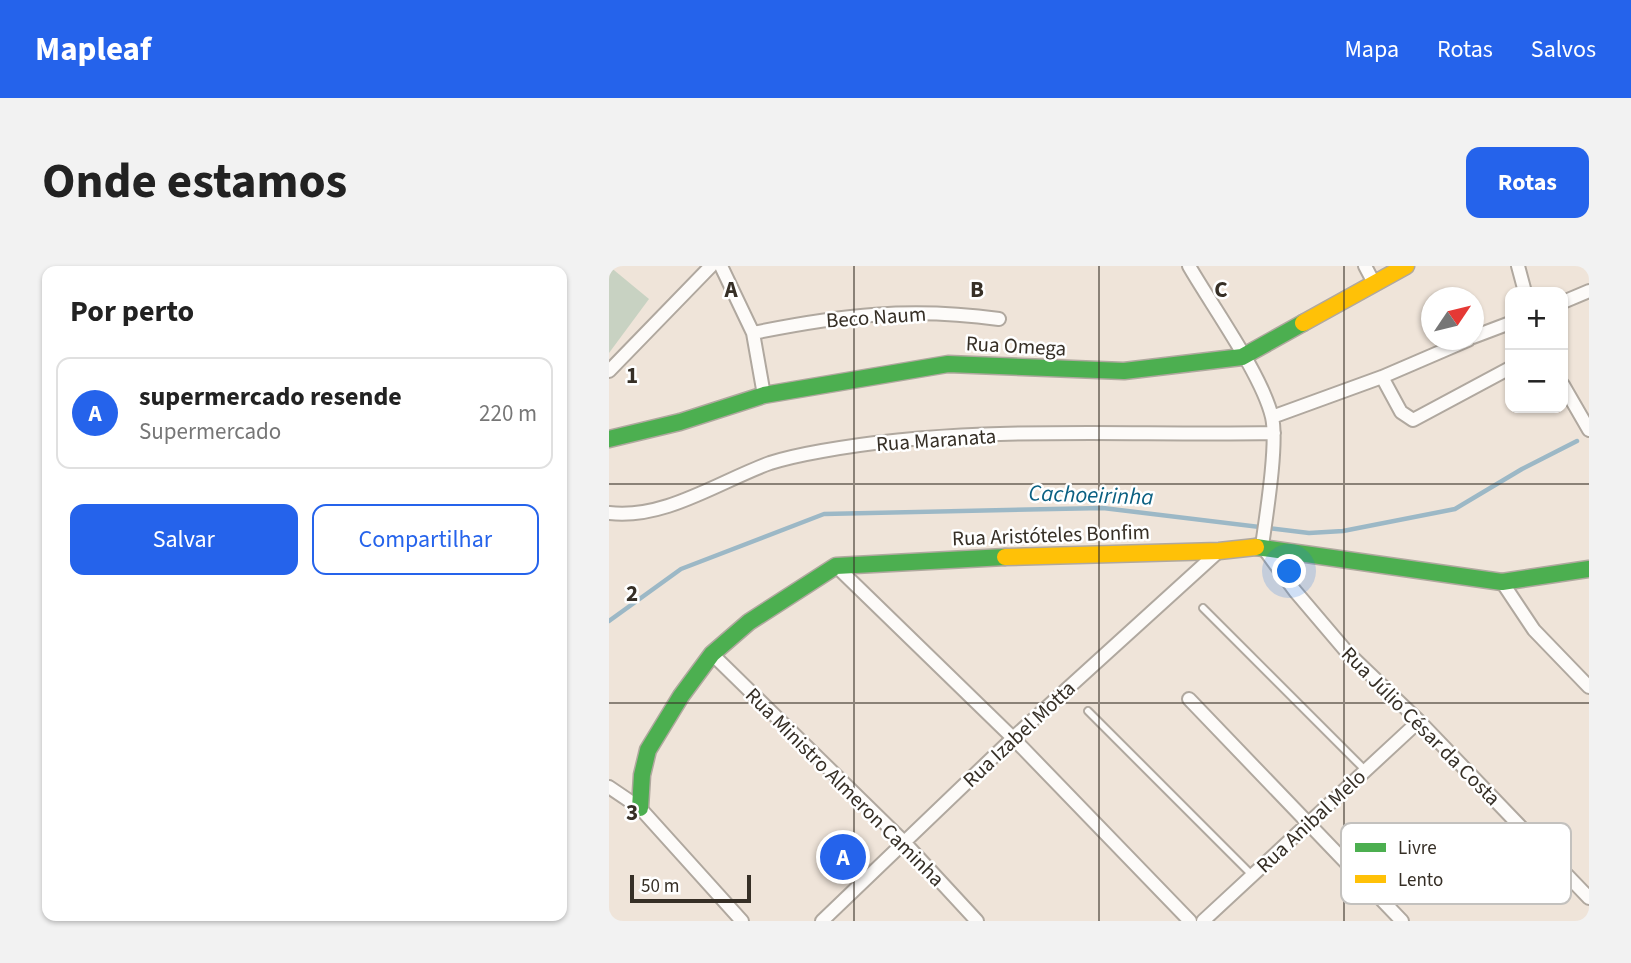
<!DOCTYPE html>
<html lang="pt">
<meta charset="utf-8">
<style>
:root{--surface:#fff;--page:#f2f2f2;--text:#222;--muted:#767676;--line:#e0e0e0;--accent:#2563eb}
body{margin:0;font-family:"Source Sans 3",sans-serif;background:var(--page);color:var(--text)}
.controls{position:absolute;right:21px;top:21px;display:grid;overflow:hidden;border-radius:14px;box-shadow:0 2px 5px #0004}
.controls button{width:63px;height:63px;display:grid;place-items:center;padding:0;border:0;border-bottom:2px solid var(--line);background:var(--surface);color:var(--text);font:35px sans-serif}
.compass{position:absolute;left:812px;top:21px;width:63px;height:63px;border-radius:50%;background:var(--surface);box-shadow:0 2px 5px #0004;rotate:55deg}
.scale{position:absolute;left:21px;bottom:18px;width:121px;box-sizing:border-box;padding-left:7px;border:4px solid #362f26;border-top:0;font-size:19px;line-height:24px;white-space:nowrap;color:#362f26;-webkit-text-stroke:5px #fff;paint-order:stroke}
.you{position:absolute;left:681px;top:306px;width:24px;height:24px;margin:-18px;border:5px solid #fff;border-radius:50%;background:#1a73e8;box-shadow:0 0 0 10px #1a73e833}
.badge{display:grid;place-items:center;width:46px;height:46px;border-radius:50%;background:var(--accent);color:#fff;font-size:23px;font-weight:700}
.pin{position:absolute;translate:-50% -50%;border:4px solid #fff;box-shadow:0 2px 7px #0006}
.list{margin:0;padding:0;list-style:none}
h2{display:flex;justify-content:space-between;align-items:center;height:91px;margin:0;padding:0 28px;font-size:30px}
h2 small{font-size:23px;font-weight:400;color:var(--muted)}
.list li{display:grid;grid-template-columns:46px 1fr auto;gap:21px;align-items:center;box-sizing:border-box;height:112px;margin:0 14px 14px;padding:0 14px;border:2px solid var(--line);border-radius:14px}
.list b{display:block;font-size:26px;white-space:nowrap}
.list p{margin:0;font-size:23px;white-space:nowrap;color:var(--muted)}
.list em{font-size:23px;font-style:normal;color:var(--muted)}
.actions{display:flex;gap:14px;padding:21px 28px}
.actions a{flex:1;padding:16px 0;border:2px solid var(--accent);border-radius:14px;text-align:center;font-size:24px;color:var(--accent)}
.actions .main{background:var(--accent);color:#fff}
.map{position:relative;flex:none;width:980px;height:655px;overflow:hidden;border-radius:14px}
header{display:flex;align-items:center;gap:42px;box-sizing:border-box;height:98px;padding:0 35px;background:var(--accent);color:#fff}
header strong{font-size:33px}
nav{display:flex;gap:38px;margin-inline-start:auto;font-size:24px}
.intro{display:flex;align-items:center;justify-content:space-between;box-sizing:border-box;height:168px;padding:0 42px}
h1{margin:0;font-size:49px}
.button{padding:18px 32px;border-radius:14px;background:var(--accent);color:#fff;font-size:24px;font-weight:700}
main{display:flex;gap:42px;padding:0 42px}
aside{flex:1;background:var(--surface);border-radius:14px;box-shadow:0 2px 5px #0004}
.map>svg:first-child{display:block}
</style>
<header>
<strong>Mapleaf</strong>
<nav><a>Mapa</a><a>Rotas</a><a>Salvos</a></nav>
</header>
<div class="intro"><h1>Onde estamos</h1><a class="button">Rotas</a></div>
<main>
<aside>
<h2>Por perto<small></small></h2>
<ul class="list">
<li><span class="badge">A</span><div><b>supermercado resende</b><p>Supermercado</p></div><em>220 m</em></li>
</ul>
<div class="actions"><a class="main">Salvar</a><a>Compartilhar</a></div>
</aside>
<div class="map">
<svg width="980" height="655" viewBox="0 0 980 655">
<rect width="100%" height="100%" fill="#efe4d9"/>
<!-- green -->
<path fill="#c8d2c2" d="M0,0L40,33L0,87Z"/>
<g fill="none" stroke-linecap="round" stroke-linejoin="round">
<!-- stream -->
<path stroke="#9cb8c6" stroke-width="4.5" d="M0,355L72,303L215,248L494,242L700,267L734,265L846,243L913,203L968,175"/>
<defs>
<path id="lane" d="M594,342L756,504
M479,445L643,609"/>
<path id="street" d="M112,0L144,67L155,129
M580,0C603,40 653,109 663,151C669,178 657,251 653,280L686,325L737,385L810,455L980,632
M756,0L765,17
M909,0L916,26
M954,36L980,25
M144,67C232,49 301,41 390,53
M864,71L901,57
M0,105L102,0
M773,111L792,146L804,154L901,102
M954,119L980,164
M663,151L773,111L859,74
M0,247C55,254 111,215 161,197C177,192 196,188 213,185C361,158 514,170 665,167
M227,300L404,472L581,655
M893,316L925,364L980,421
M103,388L295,576L368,655
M580,433L793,655
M0,521L31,542L133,655
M213,655L404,472L610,285
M594,655L810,455"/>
<path id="fast" d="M0,173L71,156L155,129L339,98L515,105L633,91L694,57
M647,281L893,316L980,303
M31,542L33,509L39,484L72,430L103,388L140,356L227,300L396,291"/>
<path id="slow" d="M694,57L797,0
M396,291L610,285L647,281"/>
</defs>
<!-- lane casing -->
<use href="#lane" stroke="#b0a89f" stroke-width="10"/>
<!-- street casing -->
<use href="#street" stroke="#b0a89f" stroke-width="16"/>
<!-- fast casing -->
<use href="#fast" stroke="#b0a89f" stroke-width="19"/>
<!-- slow casing -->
<use href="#slow" stroke="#b0a89f" stroke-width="19"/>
<!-- lane -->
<use href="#lane" stroke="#fdfbf9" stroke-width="6"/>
<!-- street -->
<use href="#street" stroke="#fdfbf9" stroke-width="12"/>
<!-- fast -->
<use href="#fast" stroke="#4caf50" stroke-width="16"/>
<!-- slow -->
<use href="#slow" stroke="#ffc107" stroke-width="16"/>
</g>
<!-- grid -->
<path fill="none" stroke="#362f26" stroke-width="2" stroke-opacity="0.55" d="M245,0V655M490,0V655M735,0V655M0,218H980M0,437H980"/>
<g text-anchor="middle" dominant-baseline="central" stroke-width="5" stroke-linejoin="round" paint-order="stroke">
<!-- street labels -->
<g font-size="21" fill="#362f26" stroke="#fff">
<text transform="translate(267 51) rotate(-4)">Beco Naum</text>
<text transform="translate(407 80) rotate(3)">Rua Omega</text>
<text transform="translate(327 174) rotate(-4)">Rua Maranata</text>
<text transform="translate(442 269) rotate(-2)">Rua Aristóteles Bonfim</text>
<text transform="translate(812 460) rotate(45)">Rua Júlio César da Costa</text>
<text transform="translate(410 468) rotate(-43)">Rua Izabel Motta</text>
<text transform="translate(236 521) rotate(45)">Rua Ministro Almeron Caminha</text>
<text transform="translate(702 555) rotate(-43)">Rua Anibal Melo</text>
</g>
<!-- water labels -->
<g font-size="23" font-style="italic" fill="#0b6082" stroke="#fff">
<text transform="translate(482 229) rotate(2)">Cachoeirinha</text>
</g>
</g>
<!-- legend -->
<rect x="732" y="557" width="230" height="81" rx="10" fill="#fff" stroke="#c3c1be" stroke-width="2"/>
<rect x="746" y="577" width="31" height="9" fill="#4caf50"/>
<rect x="746" y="609" width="31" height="8" fill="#ffc107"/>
<g font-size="19" fill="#362f26">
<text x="789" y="588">Livre</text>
<text x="789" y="620">Lento</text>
</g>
<g font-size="23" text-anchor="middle" font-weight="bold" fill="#362f26" stroke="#fff" stroke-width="5" stroke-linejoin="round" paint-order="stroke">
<text x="122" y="31">A</text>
<text x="368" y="31">B</text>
<text x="612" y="31">C</text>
<text x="23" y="117">1</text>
<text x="23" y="335">2</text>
<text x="23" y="554">3</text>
</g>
</svg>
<div class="controls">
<button>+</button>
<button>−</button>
</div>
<svg class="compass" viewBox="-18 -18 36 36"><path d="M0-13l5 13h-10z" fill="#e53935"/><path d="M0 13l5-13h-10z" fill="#767676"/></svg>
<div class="scale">50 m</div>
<div class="you"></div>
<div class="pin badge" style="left:234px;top:591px">A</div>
</div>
</main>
